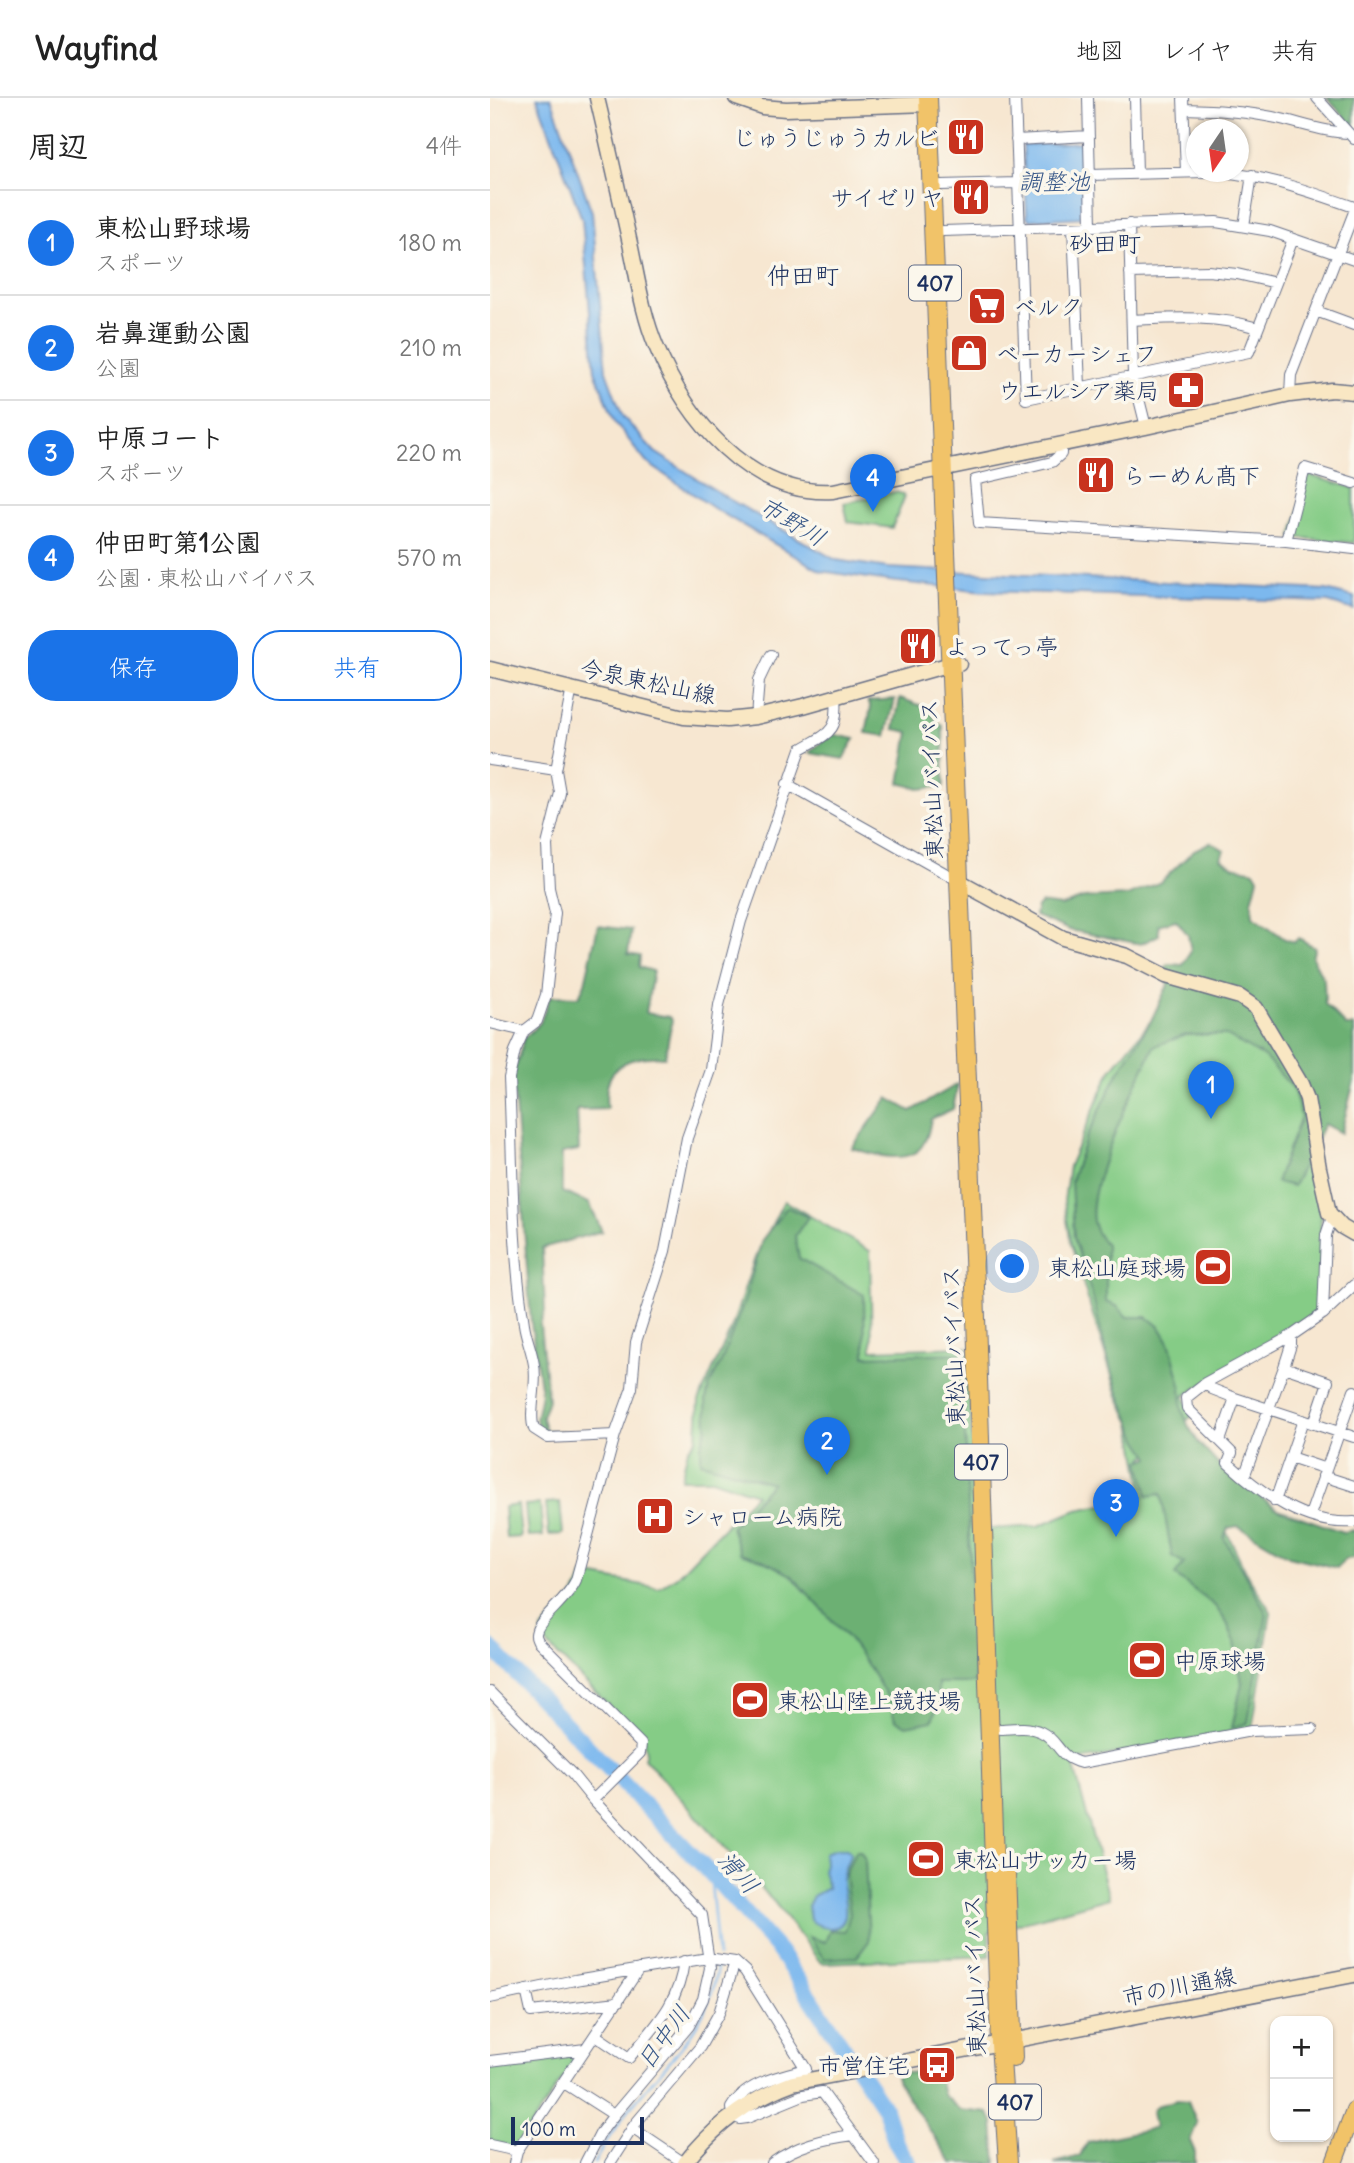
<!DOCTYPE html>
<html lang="ja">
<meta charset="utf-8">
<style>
:root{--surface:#fff;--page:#f6f6f6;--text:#222;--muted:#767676;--line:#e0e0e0;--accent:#1a73e8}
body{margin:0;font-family:Delius,"Klee One",sans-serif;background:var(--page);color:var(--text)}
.controls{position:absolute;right:21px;bottom:21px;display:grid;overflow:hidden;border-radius:14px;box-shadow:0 2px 5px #0004}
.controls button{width:63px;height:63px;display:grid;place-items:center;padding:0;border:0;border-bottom:2px solid var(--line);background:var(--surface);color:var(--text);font:35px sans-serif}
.compass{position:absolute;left:696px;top:21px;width:63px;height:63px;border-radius:50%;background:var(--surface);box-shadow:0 2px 5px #0004;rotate:193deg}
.scale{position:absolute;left:21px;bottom:18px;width:133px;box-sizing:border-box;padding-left:7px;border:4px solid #1b2f5e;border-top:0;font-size:19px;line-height:24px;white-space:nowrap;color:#1b2f5e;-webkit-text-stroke:5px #fbf7ec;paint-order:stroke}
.you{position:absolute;left:523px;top:1169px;width:24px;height:24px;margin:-18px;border:5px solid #fff;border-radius:50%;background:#1a73e8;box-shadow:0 0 0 10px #1a73e833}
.badge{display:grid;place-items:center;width:46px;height:46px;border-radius:50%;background:var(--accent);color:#fff;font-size:23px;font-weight:700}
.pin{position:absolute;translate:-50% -58px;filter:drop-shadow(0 2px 4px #0008)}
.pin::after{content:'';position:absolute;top:37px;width:24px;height:21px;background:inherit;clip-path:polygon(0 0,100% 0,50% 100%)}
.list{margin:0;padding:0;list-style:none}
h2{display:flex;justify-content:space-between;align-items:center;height:91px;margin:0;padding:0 28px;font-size:30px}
h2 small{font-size:23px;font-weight:400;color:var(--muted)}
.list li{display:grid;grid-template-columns:46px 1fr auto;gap:21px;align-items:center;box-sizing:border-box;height:105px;padding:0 28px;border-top:2px solid var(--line)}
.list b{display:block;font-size:26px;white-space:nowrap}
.list p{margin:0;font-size:23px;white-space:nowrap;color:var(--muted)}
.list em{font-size:23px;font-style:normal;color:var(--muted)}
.actions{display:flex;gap:14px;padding:21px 28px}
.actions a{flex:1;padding:16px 0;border:2px solid var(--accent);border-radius:28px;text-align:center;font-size:24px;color:var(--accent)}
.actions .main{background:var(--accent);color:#fff}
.map{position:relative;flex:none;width:864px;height:2065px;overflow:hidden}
header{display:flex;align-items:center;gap:42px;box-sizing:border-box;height:98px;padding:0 35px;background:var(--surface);border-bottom:2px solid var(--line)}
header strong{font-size:33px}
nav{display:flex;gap:38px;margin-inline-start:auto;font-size:24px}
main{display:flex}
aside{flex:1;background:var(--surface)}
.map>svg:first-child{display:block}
</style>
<header>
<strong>Wayfind</strong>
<nav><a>地図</a><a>レイヤ</a><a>共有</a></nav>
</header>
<main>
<aside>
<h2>周辺<small>4件</small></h2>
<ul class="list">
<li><span class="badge">1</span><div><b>東松山野球場</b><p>スポーツ</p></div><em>180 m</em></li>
<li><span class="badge">2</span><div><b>岩鼻運動公園</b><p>公園</p></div><em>210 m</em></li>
<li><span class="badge">3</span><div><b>中原コート</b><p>スポーツ</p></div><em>220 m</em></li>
<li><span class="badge">4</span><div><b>仲田町第1公園</b><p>公園 · 東松山バイパス</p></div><em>570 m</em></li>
</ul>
<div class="actions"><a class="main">保存</a><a>共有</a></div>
</aside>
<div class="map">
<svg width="864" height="2065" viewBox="0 0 864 2065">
<rect width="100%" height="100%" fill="#fbf7ec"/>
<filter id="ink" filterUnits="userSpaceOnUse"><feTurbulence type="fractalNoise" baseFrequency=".0143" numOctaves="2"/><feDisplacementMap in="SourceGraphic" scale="14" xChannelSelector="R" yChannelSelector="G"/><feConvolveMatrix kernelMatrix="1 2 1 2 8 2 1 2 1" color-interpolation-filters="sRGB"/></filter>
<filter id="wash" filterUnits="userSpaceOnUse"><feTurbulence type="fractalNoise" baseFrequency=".00686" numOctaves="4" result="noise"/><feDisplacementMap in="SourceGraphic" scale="28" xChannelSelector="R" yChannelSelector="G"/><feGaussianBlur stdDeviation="1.57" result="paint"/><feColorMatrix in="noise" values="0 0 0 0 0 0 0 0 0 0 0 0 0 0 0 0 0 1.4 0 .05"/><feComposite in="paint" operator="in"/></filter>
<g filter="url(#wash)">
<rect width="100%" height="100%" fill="#f7e7d1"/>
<!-- green -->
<path fill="#85cc86" stroke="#507e72" stroke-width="2" d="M818,377L864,390V445L802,439Z
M405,394L413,396L414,401L402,430L358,424L354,405Z
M678,887L749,907L808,991L831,1106L830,1216L694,1298L702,1318L653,1360L662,1373L734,1429L758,1478L781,1514L762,1631L585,1663L584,1669L619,1800L499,1834L500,1858L331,1865L284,1804L154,1660L156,1654L154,1643L55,1544L51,1539L52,1532L85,1496L94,1476L169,1490L188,1477L266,1396L222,1381H191L198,1351L207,1340L209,1303L241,1231L265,1160L294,1103L380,1153L382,1252L478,1249L485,1432L548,1428L587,1412L654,1399L641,1325L628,1298L581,1146L574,1103L579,1068L621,972L661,923Z
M70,1404L73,1436L59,1437L56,1405Z
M50,1406L53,1438L38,1439L35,1407Z
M28,1407L31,1439L16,1440L14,1409Z
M82,1956L85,1962L30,2044L24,2049L0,2044V1967Z"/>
<!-- forest -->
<path fill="#6cb073" stroke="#447068" stroke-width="2" d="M837,0H864V29Z
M410,600L438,610L446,623L453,628L454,688L430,691L410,685L419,634L404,631Z
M405,601L396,638L376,635L381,609L378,603Z
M341,636L365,641L353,661L319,655Z
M721,744L734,752L731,760L743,768L764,773L768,780L762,803L763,818L795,841L804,844L809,840L825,850L822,859L834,882L835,906L856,928H864V983L851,1035L834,1026L803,1088L786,1084L811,1018L803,990L774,959L735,937H696L664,948C647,986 596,1085 603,1123C605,1133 609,1140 616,1146V1204L627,1208L637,1219H657L670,1229L679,1244L691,1287L692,1311L698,1327L708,1344L734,1373L788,1411L853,1434L864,1432V1460L855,1461L847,1470L799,1458L748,1428L738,1430L734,1440L777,1516L758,1625L742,1630L752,1585L745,1544L737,1525L725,1508L685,1477L694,1465L682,1458L671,1396L658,1398L650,1363L660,1359L648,1341L628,1292L615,1251L604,1204L584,1140L581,1083L596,1040L628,975L661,923L678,887L675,870L678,866L693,867L701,853L698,837L686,822L668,827L669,837L651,846L579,832L545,818L547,809L551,805L571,808L594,800L637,798L671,784L704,752Z
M108,828L141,832L138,856L150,858L149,869L163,873L156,915L179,919L182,922L175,959C137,957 111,968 117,1011L87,1012L89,1052L72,1055V1094L99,1105L112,1133L52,1150L55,1213L50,1227L58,1302L52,1319L55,1332L76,1334L75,1337L62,1338L48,1331L46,1321L51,1295L41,1225L23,978L34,940L50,925L60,898L89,899L95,885Z
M468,986L463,1011L441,1021C439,1031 438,1040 432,1048C418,1068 381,1056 362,1050L398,1000L421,1013Z
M297,1109L318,1119L305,1138L309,1160L374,1197L375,1258L472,1255L485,1585H448V1606L442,1623L416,1628L405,1621L403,1616L404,1610L377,1566L358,1540L301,1477L275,1463L250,1455L241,1429L282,1385L211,1364V1348L217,1329L216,1302L219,1288L231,1264L255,1201L272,1142Z
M365,1753H370L375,1761L379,1843L367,1859L334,1861L318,1839L335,1844L340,1832L355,1833L360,1816L355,1777Z
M443,1973L448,1975L453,1997L470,2012L499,2015L503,2024L506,2065H462L408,1985L406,1978L414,1975Z
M687,2002L698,2003L707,2025L700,2043L705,2054V2065H564L590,2058L598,2044L665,2030L662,2014L666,2008Z"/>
<!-- water -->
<path fill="#7cb8ee" stroke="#4c74a6" stroke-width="2" d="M47,0H61L102,114L116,273L133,319L165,354L239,401L346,462L398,470L836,492L864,499V512L838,504L495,493L399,483L331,473L225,411L156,364L125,324L105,273L92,121Z
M592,44L595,119L540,122L537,119L533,47Z
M346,1751H357L360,1755C359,1764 352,1772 352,1782C352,1796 365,1829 341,1830C333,1830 327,1827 320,1822L318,1808L323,1798L338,1790L333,1773L335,1765L334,1755Z"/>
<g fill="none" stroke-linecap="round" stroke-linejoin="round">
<!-- stream -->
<path stroke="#7cb8ee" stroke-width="2.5" d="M220,1775L228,1859
M104,2065C115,2044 128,2025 143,2006C178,1963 223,1925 227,1866"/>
<!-- river -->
<path stroke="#7cb8ee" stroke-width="16" d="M0,1548L220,1775L289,1853L395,2011L405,2043L419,2065"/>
</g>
</g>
<g filter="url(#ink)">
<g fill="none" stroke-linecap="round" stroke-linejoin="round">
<defs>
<path id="street" d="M525,0L536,301L759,254L803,141
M598,0L601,128
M645,0L647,75
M693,0L696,74
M827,0L864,41
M694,11C723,12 753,13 782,19C808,24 832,34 858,35
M526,42L599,38
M729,74C777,78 819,93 864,109
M599,77L715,74
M451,87L527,85
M639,126L643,277L656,329
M754,128L762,77
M583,129L590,288
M453,133L726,124L780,133L864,162
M640,175L718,173L747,176L786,185
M826,213L864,227
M642,222C685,220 725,217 768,230
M800,297L801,277L864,114
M571,346V356L562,364L485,382L489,425L796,443L864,451
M796,443L815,370L864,385
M82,590L66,672L70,695L57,747L59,790L65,815L56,897L47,923L34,933L25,953L19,980C23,1061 21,1145 34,1226C36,1240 42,1253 44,1267C48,1288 38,1315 44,1331L58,1340L125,1337
M266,619L269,582L281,557
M0,662L66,672
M297,686L469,783
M0,925L34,933
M842,1119L836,1137L833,1216L801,1238L715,1285L696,1300L697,1310L742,1355L738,1365C772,1396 816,1428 864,1424
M833,1216L864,1187
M794,1269L838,1284L824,1325
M715,1285L722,1291L745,1300L864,1339
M730,1343L745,1300
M800,1359L836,1371
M833,1378L864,1388
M754,1379L794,1269L801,1247V1238
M785,1403L813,1322
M820,1417L864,1293
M0,1594L82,1676L103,1702L212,1817L220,1870L213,1901L199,1928L124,2017L111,2034L95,2065
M511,1631C524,1630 539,1628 551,1634C570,1643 566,1658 591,1665L761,1633L822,1631
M103,1702L150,1655L151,1646L48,1543C46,1538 45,1538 47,1532C52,1518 77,1502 86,1482L125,1337L142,1290L146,1244L175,1153L197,1040L221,972L229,907L251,823L311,651C339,635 349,634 346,599
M36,1892L41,1914L128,1904
M0,1900L85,1882L218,1860L245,1864L255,1873L316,1971C290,1978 255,1985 241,2010L242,2018L250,2021L257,2020L313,1997L332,1994L384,2065
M105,1937L139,1960C165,1928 189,1906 194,1863
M0,1963L95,1951
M74,1985L124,2017
M142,2030L194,2065
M0,2047L27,2053
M24,2065L27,2053L149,1871
M120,2065L145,2026L210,1949L229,1915L245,1864
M282,2065C307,2047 333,2041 364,2037"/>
<path id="secondary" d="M107,0C119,50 130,100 141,150C148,183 153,217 166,248C196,320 258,398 343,393L656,329L800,297L842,292L864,294
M246,0L272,9L296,11L438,6
M0,571L194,619L237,622L266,619L313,608L461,566H469
M469,783L573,840L637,858L676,878L750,899L766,910L811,986L817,1001L829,1070L839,1115L852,1129L864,1136
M195,2065C224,2028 259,2001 303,1985L864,1877"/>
<path id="primary" d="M844,2065L864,2012"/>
<path id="highway" d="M438,0L484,1159L510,1946L518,2065
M516,1775L523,1960"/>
</defs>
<!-- street casing -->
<use href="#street" stroke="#686f86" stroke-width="12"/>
<!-- secondary casing -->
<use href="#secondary" stroke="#686f86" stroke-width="17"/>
<!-- primary casing -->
<use href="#primary" stroke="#686f86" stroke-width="18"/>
<!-- highway casing -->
<use href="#highway" stroke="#686f86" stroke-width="20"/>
<!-- street -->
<use href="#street" stroke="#fff" stroke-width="10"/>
<!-- secondary -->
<use href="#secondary" stroke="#f9e7c3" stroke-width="14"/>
<!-- primary -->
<use href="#primary" stroke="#f1c369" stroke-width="16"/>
<!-- highway -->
<use href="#highway" stroke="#f1c369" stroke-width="18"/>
</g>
</g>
<!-- icons -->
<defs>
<symbol id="restaurant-square" viewBox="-11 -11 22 22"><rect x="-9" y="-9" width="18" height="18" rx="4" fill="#c8321e" stroke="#fbf7ec"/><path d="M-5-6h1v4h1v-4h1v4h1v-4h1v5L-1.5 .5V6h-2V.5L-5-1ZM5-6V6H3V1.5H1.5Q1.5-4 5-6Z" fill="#fff"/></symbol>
<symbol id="supermarket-square" viewBox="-11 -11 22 22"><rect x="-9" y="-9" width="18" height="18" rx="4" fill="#c8321e" stroke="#fbf7ec"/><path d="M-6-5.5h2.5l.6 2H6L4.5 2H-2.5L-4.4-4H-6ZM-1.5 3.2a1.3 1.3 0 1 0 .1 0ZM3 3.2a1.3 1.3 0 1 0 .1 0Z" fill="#fff"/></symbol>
<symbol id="shop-square" viewBox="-11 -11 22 22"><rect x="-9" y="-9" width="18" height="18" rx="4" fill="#c8321e" stroke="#fbf7ec"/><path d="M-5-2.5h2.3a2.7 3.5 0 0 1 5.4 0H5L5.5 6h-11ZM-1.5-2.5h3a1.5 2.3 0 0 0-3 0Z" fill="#fff"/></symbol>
<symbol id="pharmacy-square" viewBox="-11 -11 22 22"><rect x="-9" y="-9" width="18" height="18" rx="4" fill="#c8321e" stroke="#fbf7ec"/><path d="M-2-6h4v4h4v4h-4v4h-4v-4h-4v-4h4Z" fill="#fff"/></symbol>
<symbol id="stadium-square" viewBox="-11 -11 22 22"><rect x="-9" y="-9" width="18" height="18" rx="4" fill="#c8321e" stroke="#fbf7ec"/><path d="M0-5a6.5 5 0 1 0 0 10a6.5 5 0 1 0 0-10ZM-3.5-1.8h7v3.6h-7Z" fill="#fff"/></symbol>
<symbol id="hospital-square" viewBox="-11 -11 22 22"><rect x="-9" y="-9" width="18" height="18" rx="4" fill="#c8321e" stroke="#fbf7ec"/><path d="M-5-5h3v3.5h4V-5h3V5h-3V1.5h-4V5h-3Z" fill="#fff"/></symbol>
<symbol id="bus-square" viewBox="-11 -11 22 22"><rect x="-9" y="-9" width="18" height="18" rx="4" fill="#c8321e" stroke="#fbf7ec"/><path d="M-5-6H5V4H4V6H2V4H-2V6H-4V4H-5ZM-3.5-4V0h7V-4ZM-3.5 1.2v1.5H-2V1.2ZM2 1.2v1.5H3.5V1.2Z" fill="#fff"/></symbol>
</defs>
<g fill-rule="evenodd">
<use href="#restaurant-square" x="454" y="17" width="44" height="44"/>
<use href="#restaurant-square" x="459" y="77" width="44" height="44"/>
<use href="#supermarket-square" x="475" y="186" width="44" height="44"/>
<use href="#shop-square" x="457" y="233" width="44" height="44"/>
<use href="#pharmacy-square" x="674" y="270" width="44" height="44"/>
<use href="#restaurant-square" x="584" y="355" width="44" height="44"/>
<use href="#restaurant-square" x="406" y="526" width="44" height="44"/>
<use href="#stadium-square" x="701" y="1147" width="44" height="44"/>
<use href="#hospital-square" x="143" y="1396" width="44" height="44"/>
<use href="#stadium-square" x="635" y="1540" width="44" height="44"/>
<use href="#stadium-square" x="238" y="1580" width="44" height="44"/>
<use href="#stadium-square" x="414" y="1739" width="44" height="44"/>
<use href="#bus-square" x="425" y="1945" width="44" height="44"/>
</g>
<g text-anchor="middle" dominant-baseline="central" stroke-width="7" stroke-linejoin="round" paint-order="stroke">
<!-- shield labels -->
<g fill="#fbf7ec" stroke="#5e6b89" stroke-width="2">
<rect x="419" y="167.5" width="52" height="35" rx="5"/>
<rect x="465" y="1346.5" width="52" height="35" rx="5"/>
<rect x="499" y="1986.5" width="52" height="35" rx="5"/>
</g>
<g font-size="21" font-weight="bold" fill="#1b2f5e">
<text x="445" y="185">407</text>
<text x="491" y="1364">407</text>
<text x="525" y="2004">407</text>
</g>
<!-- poi labels -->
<g font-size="23" fill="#1b2f5e" stroke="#fbf7ec" text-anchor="start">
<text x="449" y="39" text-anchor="end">じゅうじゅうカルビ</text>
<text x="454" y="99" text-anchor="end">サイゼリヤ</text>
<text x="524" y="208">ベルク</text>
<text x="506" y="255">ベーカーシェフ</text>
<text x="669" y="292" text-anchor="end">ウエルシア薬局</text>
<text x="633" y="377">らーめん髙下</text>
<text x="455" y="548">よってっ亭</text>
<text x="696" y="1169" text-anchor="end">東松山庭球場</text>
<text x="192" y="1418">シャローム病院</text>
<text x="684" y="1562">中原球場</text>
<text x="287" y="1602">東松山陸上競技場</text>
<text x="463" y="1761">東松山サッカー場</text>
<text x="420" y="1967" text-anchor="end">市営住宅</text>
</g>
<!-- street labels -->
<g font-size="23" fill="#1b2f5e" stroke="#fbf7ec">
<text transform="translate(158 583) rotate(12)">今泉東松山線</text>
<text transform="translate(441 681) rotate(-92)">東松山バイパス</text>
<text transform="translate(463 1248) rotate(-92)">東松山バイパス</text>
<text transform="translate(484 1877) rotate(-92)">東松山バイパス</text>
<text transform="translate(689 1888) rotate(-11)">市の川通線</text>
</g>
<!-- water labels -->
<g font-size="24" font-style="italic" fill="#385889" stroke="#fbf7ec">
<text x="564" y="83">調整池</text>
<text transform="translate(303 423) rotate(31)">市野川</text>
<text transform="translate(249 1774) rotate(48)">滑川</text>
<text transform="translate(173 1939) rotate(-54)">日中川</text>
</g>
<!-- neighbourhood labels -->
<g font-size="24" fill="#1b2f5e" stroke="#fbf7ec">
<text x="615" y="145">砂田町</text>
<text x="313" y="177">仲田町</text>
</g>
</g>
</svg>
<div class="controls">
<button>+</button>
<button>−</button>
</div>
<svg class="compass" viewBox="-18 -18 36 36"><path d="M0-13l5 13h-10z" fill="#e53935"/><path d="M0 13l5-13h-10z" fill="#767676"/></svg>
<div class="scale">100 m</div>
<div class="you"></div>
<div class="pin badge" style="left:721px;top:1021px">1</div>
<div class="pin badge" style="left:337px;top:1377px">2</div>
<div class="pin badge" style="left:626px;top:1439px">3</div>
<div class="pin badge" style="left:383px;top:414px">4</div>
</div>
</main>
